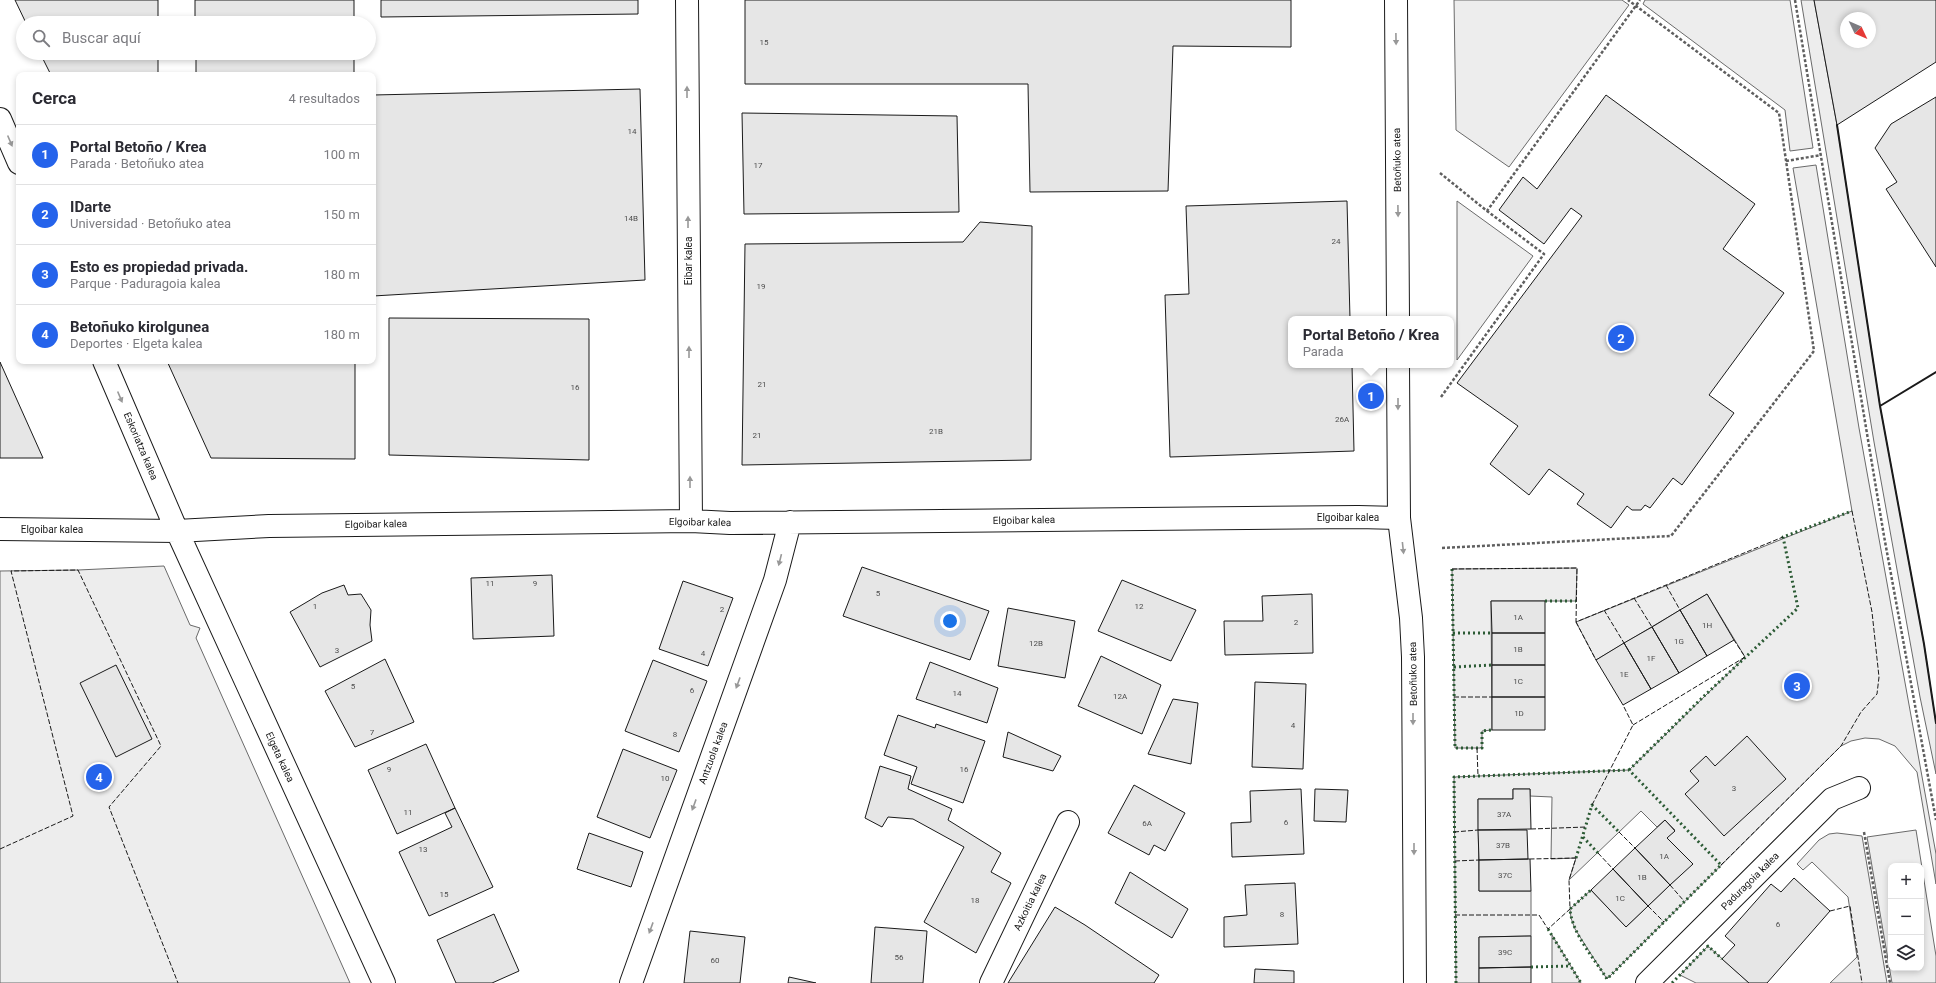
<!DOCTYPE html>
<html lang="es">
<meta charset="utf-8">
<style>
:root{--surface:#fff;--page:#f7f7f7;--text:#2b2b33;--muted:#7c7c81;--line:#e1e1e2;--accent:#2563eb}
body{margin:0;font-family:Roboto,sans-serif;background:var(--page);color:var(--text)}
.controls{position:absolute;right:12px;bottom:12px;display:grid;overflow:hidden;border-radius:8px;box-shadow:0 2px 6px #0003}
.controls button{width:36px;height:36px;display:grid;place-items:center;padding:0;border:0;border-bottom:1px solid var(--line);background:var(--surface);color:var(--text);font:20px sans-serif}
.compass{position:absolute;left:1840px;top:12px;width:36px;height:36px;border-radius:50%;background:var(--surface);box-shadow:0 2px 6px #0003;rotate:134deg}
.you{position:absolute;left:950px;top:621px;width:14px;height:14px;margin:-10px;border:3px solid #fff;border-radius:50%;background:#1a73e8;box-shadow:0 0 0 6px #1a73e833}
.badge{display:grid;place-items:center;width:26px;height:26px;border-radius:50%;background:var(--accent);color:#fff;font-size:13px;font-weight:700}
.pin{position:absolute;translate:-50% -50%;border:2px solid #fff;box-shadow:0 1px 4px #0006}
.popup{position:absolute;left:1288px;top:316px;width:166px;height:52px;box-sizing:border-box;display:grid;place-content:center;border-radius:8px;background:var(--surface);filter:drop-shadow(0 1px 3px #0005);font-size:13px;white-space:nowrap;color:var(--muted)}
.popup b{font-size:15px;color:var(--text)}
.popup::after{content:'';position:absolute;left:50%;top:100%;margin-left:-8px;border:8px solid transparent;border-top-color:var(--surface)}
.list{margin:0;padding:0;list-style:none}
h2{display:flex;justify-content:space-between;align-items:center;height:52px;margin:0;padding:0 16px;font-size:17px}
h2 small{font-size:13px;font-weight:400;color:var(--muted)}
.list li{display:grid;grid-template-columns:26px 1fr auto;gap:12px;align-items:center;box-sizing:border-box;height:60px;padding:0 16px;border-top:1px solid var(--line)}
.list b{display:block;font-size:15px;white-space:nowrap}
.list p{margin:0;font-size:13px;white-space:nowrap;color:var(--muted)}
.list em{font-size:13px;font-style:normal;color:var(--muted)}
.icon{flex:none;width:22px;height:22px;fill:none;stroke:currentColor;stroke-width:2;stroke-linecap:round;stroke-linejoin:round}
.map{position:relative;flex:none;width:1936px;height:983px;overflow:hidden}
.search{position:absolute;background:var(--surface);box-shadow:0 2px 6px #0003;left:16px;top:16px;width:360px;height:44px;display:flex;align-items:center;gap:10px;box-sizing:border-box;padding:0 14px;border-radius:22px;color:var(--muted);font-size:15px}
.panel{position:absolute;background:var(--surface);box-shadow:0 2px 6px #0003;left:16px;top:72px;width:360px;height:292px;border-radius:8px}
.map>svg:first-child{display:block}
</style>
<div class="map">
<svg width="1936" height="983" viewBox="0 0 1936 983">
<rect width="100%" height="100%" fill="#fff"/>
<!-- built -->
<path fill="#ededed" stroke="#6a6a6a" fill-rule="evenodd" d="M1454,0H1622L1629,5L1509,167L1456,130Z
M1645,0H1790L1813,148L1790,151L1785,110L1643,4Z
M1801,0H1814L1837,125L1880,406L1924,644L1936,723V774L1920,697L1874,442Z
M1816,165L1859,428L1936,854V884L1917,772L1895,746L1879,739L1865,738L1851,741L1841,746L1607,979L1575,929L1571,918L1570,909L1591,890L1626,927L1692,864L1667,838L1675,830L1665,820L1657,827L1641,811L1569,880L1576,858L1551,859L1552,797L1530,796V789H1513V799H1478L1479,891H1531V936L1479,937V983H1456L1454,777L1629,770L1745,657L1707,594L1596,660L1576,622L1852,511L1793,168Z
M1457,201L1533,256L1457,360Z
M164,566L190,625L200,628L196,638L350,983H0V571L78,570Z
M1577,568L1576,601H1491L1492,730L1482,731V748H1455L1452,569Z
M1916,830L1936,956V983H1892L1867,837ZM1891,866H1921V968H1891Z
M1837,833L1862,836L1887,983H1830L1857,957L1848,897L1812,862L1803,870L1797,864L1819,840L1829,834Z
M1552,935L1581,983H1552Z
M1708,946L1749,983H1696L1680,975Z"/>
<!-- building -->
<path fill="#e6e6e6" stroke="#1a1a1a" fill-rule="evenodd" d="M15,0H158V23H26Z
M195,0H354V23H195Z
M381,0H638V14L381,17Z
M745,0H1291V47L1173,46L1168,191L1030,192L1028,84H745Z
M1814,0H1936V62L1837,125ZM1846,18H1870V42H1846Z
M40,53H158V75H51Z
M196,53H354V75H196Z
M640,89L645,280L373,296V95Z
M1606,95L1755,204L1723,249L1784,293L1709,395L1734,413L1682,485L1673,478L1650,508L1645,505L1641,510H1632L1627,506L1611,528L1577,504L1584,494L1549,469L1529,495L1490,464L1518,426L1457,383L1582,216L1571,208L1544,244L1499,210L1523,177L1537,189Z
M1936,97V267L1886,189L1897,182L1875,148L1891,124Z
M742,113L957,116L959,212L744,214Z
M1347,201L1350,319H1291V365H1352L1354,451L1170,457L1165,295L1189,294L1186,206Z
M980,222L1032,226L1031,460L742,465L745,244L963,242Z
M389,318L589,319V460L389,455Z
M167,361H355V459L211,458Z
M0,362L43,458H0Z
M862,567L989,611L970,660L843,616Z
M552,575L554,636L473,639L471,578Z
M1122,580L1196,610L1171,661L1098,631Z
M683,581L733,598L708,666L659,649Z
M344,585L348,595L361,594L371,610L370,625L372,641L320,667L290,612L322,593Z
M1312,594L1313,653L1225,655L1224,621H1263L1262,596Z
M1707,594L1734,640L1707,656L1680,610Z
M1491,601H1545V633H1492Z
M1008,608L1075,621L1065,678L998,666Z
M1680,610L1707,656L1679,673L1652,627Z
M1652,627L1679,673L1651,689L1624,643Z
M1492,633H1545V665H1492Z
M1624,643L1651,689L1623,705L1596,660Z
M1101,656L1161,685L1142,734L1078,706Z
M385,659L414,722L355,747L325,691Z
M653,660L707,681L679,752L625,731Z
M930,662L998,688L987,723L916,699Z
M116,665L152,739L116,757L80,683Z
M1492,665H1545V697H1492Z
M1255,682L1306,684L1303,769L1252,767Z
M1492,697H1545V730H1492Z
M1173,699L1198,703L1191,764L1148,754Z
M898,715L935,728L936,724L985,741L963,803L911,784L917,767L884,755Z
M1008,732L1061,756L1053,771L1003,757Z
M1747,736L1786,779L1724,836L1685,794L1699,781L1690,771L1706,756L1715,766Z
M426,744L455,808L397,834L368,770Z
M623,749L677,770L650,838L597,817Z
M880,766L911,776L908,789L952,809L948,820L1001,853L991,872L1011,883L976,953L924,922L964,847L913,819L888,817L882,827L865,818Z
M1134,785L1185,813L1165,851L1154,845L1149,855L1108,833Z
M1301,789L1304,854L1232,857L1231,823L1251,822L1250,791Z
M1315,789L1348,790L1346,822L1314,821Z
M1513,789H1530L1531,829L1478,830V799H1513Z
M455,808L493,887L429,916L399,852L452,827L445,813Z
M1665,820L1675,831L1667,838L1693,864L1670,885L1635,848Z
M1478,830H1527L1528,859L1479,860Z
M589,833L643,852L631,887L577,869Z
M1635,848L1670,885L1648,906L1613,869Z
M1530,859L1531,891H1479V860Z
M1613,869L1648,906L1626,927L1591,890Z
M1130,872L1188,909L1172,938L1115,903Z
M1794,878L1830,911L1767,983H1749L1722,959L1735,945L1725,936L1771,884L1781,892Z
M1295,883L1298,944L1224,947V917L1247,915L1245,885Z
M1055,907L1085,925L1159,975L1154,983H1008Z
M494,914L519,971L492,983H456L437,940Z
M875,927L927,931L923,983H871Z
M690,931L745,937L740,983H684Z
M1531,936V967L1479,968V937Z
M1531,967V983H1479V968Z
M1255,969L1294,971V983H1254Z
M789,977L816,983H788Z"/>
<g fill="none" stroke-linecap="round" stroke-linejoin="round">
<defs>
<path id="minor" d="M687,0L691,521
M0,119L19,163
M104,361L177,531L384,983
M0,529L177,531L269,526L691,521L730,523L1358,517L1399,518
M631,983L775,580L790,522
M991,983L1068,822
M1647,983L1832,799L1859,788"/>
<path id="major" d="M1396,0L1398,319
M1398,365L1399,518L1411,618L1413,657L1415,983"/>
</defs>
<!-- minor casing -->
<use href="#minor" stroke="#1a1a1a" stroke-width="24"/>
<!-- major casing -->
<use href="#major" stroke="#1a1a1a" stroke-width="24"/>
<!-- path -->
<path stroke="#5f5f5f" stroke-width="2.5" stroke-dasharray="3 2" stroke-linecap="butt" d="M1795,0L1884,536L1936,820
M1786,161L1821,155
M1440,173L1487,211L1640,0
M1441,397L1544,254L1487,211
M1442,548L1671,536L1814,351L1779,113L1628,0
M1864,832L1890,983"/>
<!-- minor -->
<use href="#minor" stroke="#fff" stroke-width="22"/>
<!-- major -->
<use href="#major" stroke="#fff" stroke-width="22"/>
<!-- hedge -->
<path stroke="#2b5a34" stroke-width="3" stroke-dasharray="2 3" stroke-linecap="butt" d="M1452,569L1455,748H1482V731L1492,730
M1545,601H1576
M1453,633H1492
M1454,667L1492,665
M1629,770L1703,697L1798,608L1783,537L1852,511
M1583,837L1598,853
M1576,858L1592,805L1619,832
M1548,929L1581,983
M1531,967L1571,966
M1456,983L1454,777L1629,770L1721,865L1607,979C1594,958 1572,934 1570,909L1591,890
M1672,983L1708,946L1722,959"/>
<!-- fence -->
<path stroke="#1a1a1a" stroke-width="1" stroke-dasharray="5 2" stroke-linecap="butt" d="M1452,569L1577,568L1576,622L1783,537
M1666,585L1680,610
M1634,598L1652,627
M1604,610L1624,643
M1576,622L1596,660
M1454,697H1492
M1633,725L1745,657L1734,640
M1477,748L1478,776
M1592,805L1633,725L1623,705
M1531,829L1586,827
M1454,832L1478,830
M1619,832L1635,848
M0,849L73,816L11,571L78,570L161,746L109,807L178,983
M1598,853L1613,869
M1455,861L1479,860
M1721,865L1841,746L1861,712L1877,694L1879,677L1872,612L1852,511
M1670,885L1684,901
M1648,906L1664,922
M1830,911L1850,906L1862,983
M1455,915H1539L1548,929L1570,909L1569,880L1576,858L1530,859"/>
<!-- wall -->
<path stroke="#1a1a1a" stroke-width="2" d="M1837,125L1880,406L1936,372
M1880,406L1924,644L1936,723"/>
</g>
<!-- one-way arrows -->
<defs><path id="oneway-solid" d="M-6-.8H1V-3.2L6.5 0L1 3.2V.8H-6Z"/></defs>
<g fill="#989898">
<use href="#oneway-solid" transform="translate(1396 39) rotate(89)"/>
<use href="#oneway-solid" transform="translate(687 92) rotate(-90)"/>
<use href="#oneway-solid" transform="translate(10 141) rotate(67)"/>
<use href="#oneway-solid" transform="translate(1398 211) rotate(89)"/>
<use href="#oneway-solid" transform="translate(688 222) rotate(-90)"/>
<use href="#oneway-solid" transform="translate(689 352) rotate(-90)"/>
<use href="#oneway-solid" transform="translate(120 397) rotate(67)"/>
<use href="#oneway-solid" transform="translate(1398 404) rotate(90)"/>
<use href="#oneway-solid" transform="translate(690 482) rotate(-90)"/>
<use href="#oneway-solid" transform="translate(1403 548) rotate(84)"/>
<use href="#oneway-solid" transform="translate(780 560) rotate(104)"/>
<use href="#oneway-solid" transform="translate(738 683) rotate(110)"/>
<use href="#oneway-solid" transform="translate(1413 719) rotate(90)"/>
<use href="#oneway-solid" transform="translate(694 805) rotate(110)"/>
<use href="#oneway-solid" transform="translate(1414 849) rotate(90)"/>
<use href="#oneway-solid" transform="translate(651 928) rotate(110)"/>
</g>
<g text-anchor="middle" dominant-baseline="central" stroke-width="3" stroke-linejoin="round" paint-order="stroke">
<!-- number labels -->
<g font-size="8" fill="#4d4d4d">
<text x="764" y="42">15</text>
<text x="632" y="131">14</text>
<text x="758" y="165">17</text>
<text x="631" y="218">14B</text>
<text x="1336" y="241">24</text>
<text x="761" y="286">19</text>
<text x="762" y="384">21</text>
<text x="575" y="387">16</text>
<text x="1342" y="419">26A</text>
<text x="936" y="431">21B</text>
<text x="757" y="435">21</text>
<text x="490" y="583">11</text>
<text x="535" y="583">9</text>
<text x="878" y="593">5</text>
<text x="315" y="606">1</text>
<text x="1139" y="606">12</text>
<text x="722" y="609">2</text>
<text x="1518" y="617">1A</text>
<text x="1296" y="622">2</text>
<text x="1707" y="625">1H</text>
<text x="1679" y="641">1G</text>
<text x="1036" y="643">12B</text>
<text x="1518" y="649">1B</text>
<text x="337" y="650">3</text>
<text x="703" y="653">4</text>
<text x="1651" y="658">1F</text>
<text x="1624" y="674">1E</text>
<text x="1518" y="681">1C</text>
<text x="353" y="686">5</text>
<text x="692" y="690">6</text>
<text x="957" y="693">14</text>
<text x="1120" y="696">12A</text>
<text x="1519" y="713">1D</text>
<text x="1293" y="725">4</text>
<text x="372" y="732">7</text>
<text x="675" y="734">8</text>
<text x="389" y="769">9</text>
<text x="964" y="769">16</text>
<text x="665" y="778">10</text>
<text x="1734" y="788">3</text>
<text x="408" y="812">11</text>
<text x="1504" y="814">37A</text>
<text x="1286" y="822">6</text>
<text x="1147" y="823">6A</text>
<text x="1503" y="845">37B</text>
<text x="423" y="849">13</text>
<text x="1664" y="856">1A</text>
<text x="1505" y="875">37C</text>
<text x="1642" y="877">1B</text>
<text x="444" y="894">15</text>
<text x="1620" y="898">1C</text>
<text x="975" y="900">18</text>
<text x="1282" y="914">8</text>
<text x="1778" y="924">6</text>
<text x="1505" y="952">39C</text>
<text x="899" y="957">56</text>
<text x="715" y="960">60</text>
</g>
<!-- street labels -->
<g font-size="10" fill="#1a1a1a" stroke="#fff">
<text transform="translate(1397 160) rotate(-91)">Betoñuko atea</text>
<text transform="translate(688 261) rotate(-90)">Eibar kalea</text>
<text transform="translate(141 446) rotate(67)">Eskoriatza kalea</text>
<text x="1348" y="517">Elgoibar kalea</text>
<text transform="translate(1024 520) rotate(-1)">Elgoibar kalea</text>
<text transform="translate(700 522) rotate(1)">Elgoibar kalea</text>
<text transform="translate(376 524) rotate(-1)">Elgoibar kalea</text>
<text x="52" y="529">Elgoibar kalea</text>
<text transform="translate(1413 674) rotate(-91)">Betoñuko atea</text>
<text transform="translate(713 753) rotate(-70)">Antzuola kalea</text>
<text transform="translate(280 757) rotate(65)">Elgeta kalea</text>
<text transform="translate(1750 881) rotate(-45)">Paduragoia kalea</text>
<text transform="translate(1030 902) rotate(-64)">Azkoitia kalea</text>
</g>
</g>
</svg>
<div class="controls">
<button>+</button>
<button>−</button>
<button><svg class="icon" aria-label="layers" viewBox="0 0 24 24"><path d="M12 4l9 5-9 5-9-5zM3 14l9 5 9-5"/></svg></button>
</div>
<svg class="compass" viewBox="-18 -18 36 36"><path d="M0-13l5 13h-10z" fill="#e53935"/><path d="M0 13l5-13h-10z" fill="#7c7c81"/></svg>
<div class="you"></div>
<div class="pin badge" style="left:1371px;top:396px">1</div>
<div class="popup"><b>Portal Betoño / Krea</b>Parada</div>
<div class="pin badge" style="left:1621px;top:338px">2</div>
<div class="pin badge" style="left:1797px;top:686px">3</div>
<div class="pin badge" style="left:99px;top:777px">4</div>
<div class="search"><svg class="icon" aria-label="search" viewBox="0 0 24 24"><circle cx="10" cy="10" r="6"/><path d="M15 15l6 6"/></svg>Buscar aquí</div>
<section class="panel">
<h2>Cerca<small>4 resultados</small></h2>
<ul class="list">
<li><span class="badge">1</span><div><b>Portal Betoño / Krea</b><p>Parada · Betoñuko atea</p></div><em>100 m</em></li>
<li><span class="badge">2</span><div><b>IDarte</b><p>Universidad · Betoñuko atea</p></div><em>150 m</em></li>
<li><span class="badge">3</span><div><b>Esto es propiedad privada.</b><p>Parque · Paduragoia kalea</p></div><em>180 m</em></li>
<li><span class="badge">4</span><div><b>Betoñuko kirolgunea</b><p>Deportes · Elgeta kalea</p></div><em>180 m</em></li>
</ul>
</section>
</div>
